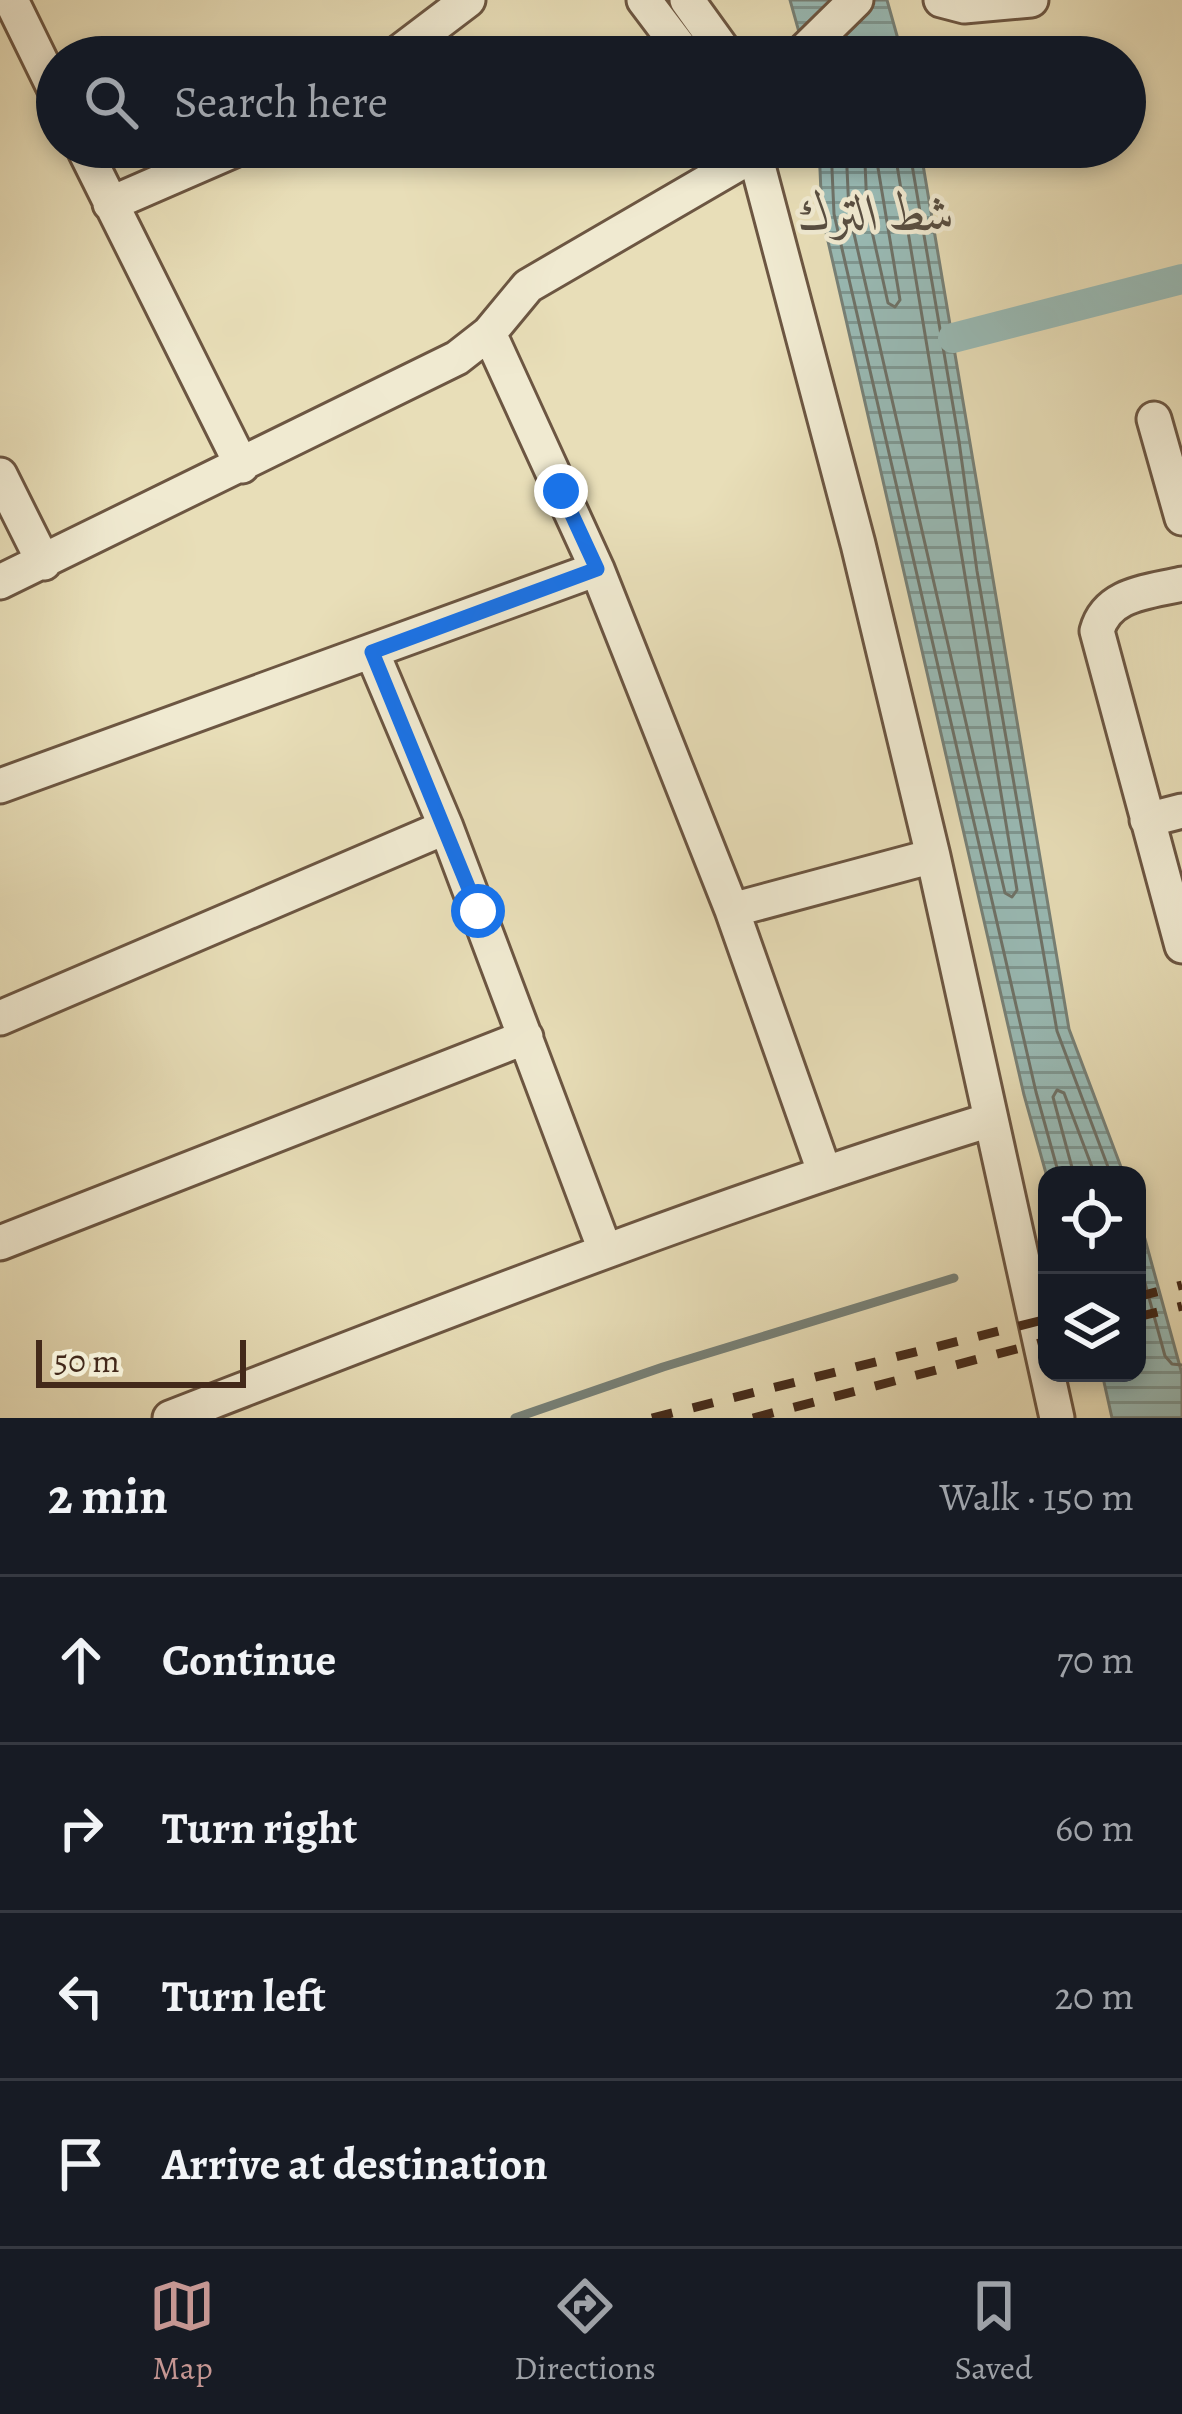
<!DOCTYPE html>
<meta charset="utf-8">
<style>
:root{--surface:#171b24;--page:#20242c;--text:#f1f3f6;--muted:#9ea1a6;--line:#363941;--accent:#c59692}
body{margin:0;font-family:Alegreya,Amiri,serif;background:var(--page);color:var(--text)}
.controls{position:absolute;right:36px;bottom:36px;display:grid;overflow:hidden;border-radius:24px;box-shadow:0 6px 18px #0003}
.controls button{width:108px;height:108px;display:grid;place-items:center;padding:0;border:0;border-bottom:3px solid var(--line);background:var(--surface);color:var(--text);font:60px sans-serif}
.scale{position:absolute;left:36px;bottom:30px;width:210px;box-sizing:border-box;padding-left:12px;border:6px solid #43291a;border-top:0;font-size:33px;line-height:42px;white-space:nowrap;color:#43291a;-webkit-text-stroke:9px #f0ead1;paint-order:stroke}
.stop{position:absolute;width:36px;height:36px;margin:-27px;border:9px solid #1a73e8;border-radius:50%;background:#fff}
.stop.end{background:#1a73e8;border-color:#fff;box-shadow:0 3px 12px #0008}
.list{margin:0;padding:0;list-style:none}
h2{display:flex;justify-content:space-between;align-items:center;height:156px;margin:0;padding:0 48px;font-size:51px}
h2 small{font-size:39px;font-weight:400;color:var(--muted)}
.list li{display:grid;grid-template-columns:78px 1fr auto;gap:36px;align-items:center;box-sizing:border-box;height:168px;padding:0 48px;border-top:3px solid var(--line)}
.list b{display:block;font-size:45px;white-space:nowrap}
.list em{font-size:39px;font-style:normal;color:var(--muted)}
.icon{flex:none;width:66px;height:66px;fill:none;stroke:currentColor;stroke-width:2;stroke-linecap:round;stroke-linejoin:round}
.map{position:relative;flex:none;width:1182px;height:1418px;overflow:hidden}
.search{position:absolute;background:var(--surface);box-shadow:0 6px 18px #0003;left:36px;right:36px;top:36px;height:132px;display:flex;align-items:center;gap:30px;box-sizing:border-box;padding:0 42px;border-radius:66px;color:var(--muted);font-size:45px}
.sheet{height:828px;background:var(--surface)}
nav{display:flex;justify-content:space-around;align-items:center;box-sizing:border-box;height:168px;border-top:3px solid var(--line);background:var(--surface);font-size:33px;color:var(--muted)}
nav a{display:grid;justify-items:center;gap:6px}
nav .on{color:var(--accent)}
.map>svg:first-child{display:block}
</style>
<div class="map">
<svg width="1182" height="1418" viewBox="0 0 1182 1418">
<defs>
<pattern id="water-rules" width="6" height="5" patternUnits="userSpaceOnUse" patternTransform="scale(3)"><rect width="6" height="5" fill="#99bbb6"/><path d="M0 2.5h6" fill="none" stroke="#7e9893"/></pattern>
</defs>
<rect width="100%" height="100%" fill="#e8deb8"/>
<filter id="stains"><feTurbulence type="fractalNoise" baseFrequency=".00167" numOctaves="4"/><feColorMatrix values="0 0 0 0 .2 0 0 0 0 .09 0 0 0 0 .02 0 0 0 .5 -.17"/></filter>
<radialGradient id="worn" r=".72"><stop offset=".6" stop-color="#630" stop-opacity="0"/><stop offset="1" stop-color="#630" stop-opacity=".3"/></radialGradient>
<!-- water -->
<path fill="url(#water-rules)" stroke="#778178" stroke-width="3" d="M790,0H887L903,57H806Z
M819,147H920L1069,1029L1124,1175L1047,1177L1024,1095L822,215Z
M1137,1210L1182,1374V1418H1112L1102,1373H1137Z"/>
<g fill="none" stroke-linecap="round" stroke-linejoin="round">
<!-- shore -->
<path stroke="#6e7268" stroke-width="3" d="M831,147L834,214L1036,1092L1059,1175
M846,147L849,212L1005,893L1012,897L1017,890L894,147
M909,147L959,441L977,571L1057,1031L1111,1175
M870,158L877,162L900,300L895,307L888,303L867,209L865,163Z
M1074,1175L1053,1097L1057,1090L1064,1093L1095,1175
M1137,1254L1165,1356L1172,1364L1182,1365"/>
<!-- stream -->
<path stroke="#778178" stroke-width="9" d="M515,1418L663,1367L954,1278"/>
<!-- canal -->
<path stroke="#99bbb6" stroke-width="30" d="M953,338L1182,279"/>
<defs>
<path id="minor" d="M11,0L57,94
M644,0L687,57
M687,0L728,57
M941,0L964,6L1031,0
M393,57L468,0
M798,57L856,0
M83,147L242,466
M753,147L858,544L933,856L1057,1418
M110,204L241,147
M489,333L597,569L732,910L824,1171
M1154,419L1182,518
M0,475L44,563
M0,582L457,358L489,333L528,286L755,154
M1182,584C1149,592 1107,593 1097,631L1182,946
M372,652L446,827L605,1250
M0,786L597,569
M1147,820L1182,811
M732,910L933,856
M0,1018L446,827
M0,1243L526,1037
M170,1418C441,1313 711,1206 990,1120"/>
</defs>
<!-- minor casing -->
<use href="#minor" stroke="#6c5642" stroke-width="39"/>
<!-- minor -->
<use href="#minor" stroke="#f0ead1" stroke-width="33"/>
<!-- rail -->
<path stroke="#43291a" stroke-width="9" stroke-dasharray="21 21" stroke-linecap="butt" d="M1137,1297L1182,1285
M1137,1317L1182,1306
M652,1418L1047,1319
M753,1418L1047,1341"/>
</g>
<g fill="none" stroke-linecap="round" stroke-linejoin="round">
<!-- route -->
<path stroke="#1a73e8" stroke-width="15" d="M478,911L372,652L597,569L561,491"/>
</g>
<g text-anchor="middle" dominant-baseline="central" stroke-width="9" stroke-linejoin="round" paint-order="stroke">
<!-- water labels -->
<g font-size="51" font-style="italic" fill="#584e41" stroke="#f0ead1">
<text x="877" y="213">شط الترك</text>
</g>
</g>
<rect width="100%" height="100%" filter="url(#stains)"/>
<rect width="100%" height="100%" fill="url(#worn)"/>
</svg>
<div class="controls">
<button><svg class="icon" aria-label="locate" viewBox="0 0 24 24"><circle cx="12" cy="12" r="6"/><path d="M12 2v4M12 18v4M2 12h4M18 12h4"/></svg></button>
<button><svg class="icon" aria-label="layers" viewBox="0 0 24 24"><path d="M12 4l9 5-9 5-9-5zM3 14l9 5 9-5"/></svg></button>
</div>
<div class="scale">50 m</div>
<div class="stop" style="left:478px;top:911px"></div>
<div class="stop end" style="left:561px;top:491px"></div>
<div class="search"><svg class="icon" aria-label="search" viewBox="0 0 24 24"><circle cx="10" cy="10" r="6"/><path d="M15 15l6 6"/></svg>Search here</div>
</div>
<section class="sheet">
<h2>2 min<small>Walk · 150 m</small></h2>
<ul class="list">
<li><svg class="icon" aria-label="ahead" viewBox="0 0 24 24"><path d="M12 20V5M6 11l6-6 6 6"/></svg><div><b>Continue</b></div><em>70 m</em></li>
<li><svg class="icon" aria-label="right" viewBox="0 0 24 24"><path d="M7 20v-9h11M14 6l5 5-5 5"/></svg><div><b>Turn right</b></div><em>60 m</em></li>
<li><svg class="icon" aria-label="left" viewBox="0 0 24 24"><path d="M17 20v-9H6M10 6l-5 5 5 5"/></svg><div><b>Turn left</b></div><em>20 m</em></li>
<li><svg class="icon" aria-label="arrive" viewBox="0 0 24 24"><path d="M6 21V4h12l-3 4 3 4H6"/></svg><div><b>Arrive at destination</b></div></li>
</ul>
</section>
<nav>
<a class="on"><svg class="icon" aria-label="map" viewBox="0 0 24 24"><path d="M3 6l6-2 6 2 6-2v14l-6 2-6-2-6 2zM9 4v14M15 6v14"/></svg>Map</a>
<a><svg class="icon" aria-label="directions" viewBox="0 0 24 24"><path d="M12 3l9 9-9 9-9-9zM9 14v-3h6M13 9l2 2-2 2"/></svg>Directions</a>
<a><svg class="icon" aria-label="saved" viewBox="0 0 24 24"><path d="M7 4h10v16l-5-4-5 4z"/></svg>Saved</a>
</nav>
